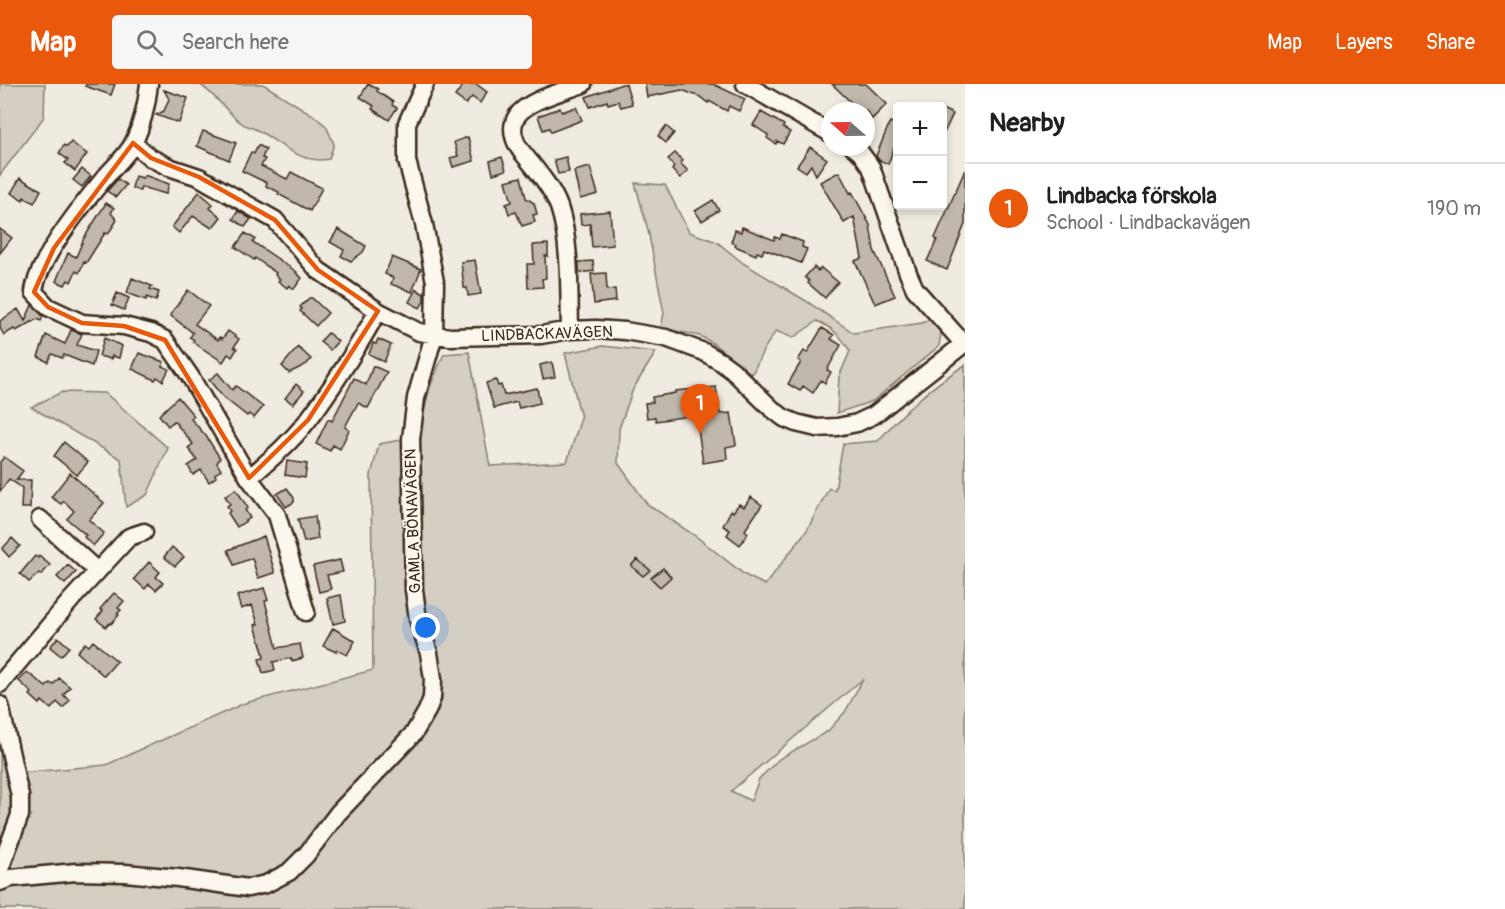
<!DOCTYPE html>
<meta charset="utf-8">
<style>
:root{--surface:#fff;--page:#f6f6f6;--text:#202124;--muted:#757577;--line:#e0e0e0;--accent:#ea580c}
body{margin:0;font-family:Pangolin,sans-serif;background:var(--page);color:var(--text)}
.controls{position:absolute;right:18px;top:18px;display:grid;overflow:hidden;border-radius:6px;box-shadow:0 3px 9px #0003}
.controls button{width:54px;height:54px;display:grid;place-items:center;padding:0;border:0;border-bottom:2px solid var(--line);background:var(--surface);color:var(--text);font:30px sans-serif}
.compass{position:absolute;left:821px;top:18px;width:54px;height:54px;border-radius:50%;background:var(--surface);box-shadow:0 3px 9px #0003;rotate:290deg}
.you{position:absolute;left:426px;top:544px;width:21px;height:21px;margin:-15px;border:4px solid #fff;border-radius:50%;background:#1a73e8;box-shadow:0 0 0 9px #1a73e833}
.badge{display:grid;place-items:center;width:39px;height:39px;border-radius:50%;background:var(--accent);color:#fff;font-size:20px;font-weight:700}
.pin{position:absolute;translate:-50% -50px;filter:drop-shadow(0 2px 3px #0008)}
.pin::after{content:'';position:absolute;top:32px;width:21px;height:18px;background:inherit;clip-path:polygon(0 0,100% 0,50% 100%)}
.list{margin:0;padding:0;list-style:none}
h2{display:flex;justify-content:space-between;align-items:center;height:78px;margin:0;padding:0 24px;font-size:26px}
h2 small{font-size:20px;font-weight:400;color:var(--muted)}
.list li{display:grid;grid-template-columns:39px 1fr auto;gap:18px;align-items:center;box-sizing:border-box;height:90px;padding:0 24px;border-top:2px solid var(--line)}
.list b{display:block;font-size:22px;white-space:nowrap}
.list p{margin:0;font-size:20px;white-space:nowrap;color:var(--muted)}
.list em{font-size:20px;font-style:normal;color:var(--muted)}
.icon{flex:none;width:33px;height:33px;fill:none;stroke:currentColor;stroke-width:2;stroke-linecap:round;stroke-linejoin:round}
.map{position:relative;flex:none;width:965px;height:825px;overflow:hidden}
header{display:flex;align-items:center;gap:36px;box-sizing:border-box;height:84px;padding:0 30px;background:var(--accent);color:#fff}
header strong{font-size:28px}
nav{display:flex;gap:33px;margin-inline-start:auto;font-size:21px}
.search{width:420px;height:54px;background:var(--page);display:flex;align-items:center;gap:15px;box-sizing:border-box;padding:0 21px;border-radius:6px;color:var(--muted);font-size:22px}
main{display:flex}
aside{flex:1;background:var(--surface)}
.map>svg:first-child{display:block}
</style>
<header>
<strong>Map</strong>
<div class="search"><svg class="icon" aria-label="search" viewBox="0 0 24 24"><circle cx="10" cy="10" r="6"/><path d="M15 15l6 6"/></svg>Search here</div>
<nav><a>Map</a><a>Layers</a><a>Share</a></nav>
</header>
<main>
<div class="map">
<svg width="965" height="825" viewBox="0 0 965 825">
<rect width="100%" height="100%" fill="#f0ebe0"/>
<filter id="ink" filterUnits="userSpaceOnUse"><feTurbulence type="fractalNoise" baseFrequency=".0167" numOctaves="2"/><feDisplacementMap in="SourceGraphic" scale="12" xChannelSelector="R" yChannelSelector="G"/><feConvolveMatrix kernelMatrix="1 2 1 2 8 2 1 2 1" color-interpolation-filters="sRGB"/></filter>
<g filter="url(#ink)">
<!-- green -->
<path fill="#d5cec3" stroke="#887c70" stroke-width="1.5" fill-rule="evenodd" d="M0,0H45L44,33L0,91Z
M199,0H263L313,31L326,42L334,60L329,75C301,81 280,58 257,46C251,43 245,42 240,38C225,26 215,10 199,0Z
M635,99L665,101L689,148L717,158L743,179L806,217L854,249L922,239L930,235L941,249L939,262L873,317L837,329L839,293L850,267C841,252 833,244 817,237L793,254L776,247L764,265L752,290L711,258L700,252L661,244L664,229L648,146Z
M603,262L656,268L633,305L619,345L618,379L647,420L697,453L745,491L765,501L807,446L829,404L835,406L843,360L878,357C906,325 929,304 965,281V825H0V654L8,690L106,681L245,619L373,586L371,391L379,360L418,353L430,303L444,270L469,268L490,382L567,378L581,334L565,269ZM863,595L845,628L828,647L779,675L759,695L751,717L731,707Z
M62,308L105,309L168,364L147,411L126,423L121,375L31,323Z"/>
<!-- building -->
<path fill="#c0b8ad" stroke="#3b2a1e" stroke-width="1.5" d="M86,0H115L111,11L85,2Z
M368,0L378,5L377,7L393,18L392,21L397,24L389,36L372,25L374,22L360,13Z
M464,0H476L487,8L480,19L472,13L466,20L455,12Z
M622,0H626L632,20L621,23L618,17L608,20L607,17L590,23L586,13Z
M645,0H713L745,15L739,27L729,22L727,27L709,17L708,19L700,13L682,6L647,13Z
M832,0H866L887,20L872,35L866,27H860Z
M164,6L188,14L179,39L156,31L164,27L169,15Z
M576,23L582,36L551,48L549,44L543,46L538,32L560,24L562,28Z
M942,25L953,30L942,53Z
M761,28L784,41L783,44L790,48L783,60L777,57L776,60L767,54L768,51L753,41Z
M890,38L897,41V56L888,80L879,76L876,72Z
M666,42L674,49L666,59L658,52Z
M203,47L236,59L229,76L197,62Z
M468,53L474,77L453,83L450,74L458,72L454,58Z
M71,58L87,70L75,87L65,79L68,76L59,69L64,61L67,63Z
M258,61L266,65L262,74L265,75L261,82L287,95L291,88L322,104L310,127L278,110L279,108L266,102L267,99L242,87L251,68L254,70Z
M810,63L827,75L816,91L811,81L806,88L797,82Z
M675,69L683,77L680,79L688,87L680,94L672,86L674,83L668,75Z
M502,73L506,86L493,90L490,77Z
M566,73L569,88L558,90L554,76Z
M590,83L598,110L580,115L574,87Z
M82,85L91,92L82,103L73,96Z
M965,86V140L947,186L927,177L937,156L935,154Z
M839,88L850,109L852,108L870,141L874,166L895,212L875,220L855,177L862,174L854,133L844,139L820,98Z
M144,91L169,100L166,110L141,103L140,107L132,104L135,92L143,94Z
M521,93L526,114L534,119L537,130L533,131L535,138L522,142L516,128L509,130L506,120L512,118L506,97Z
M20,94L41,106L34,119L24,113L23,116L11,109Z
M118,95L126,101L116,113L107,107Z
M199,108L213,120L210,124L221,133L212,144L193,132L179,149L172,143Z
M713,116L719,126L702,137L695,127Z
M106,119L114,124L111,129L117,136L108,150L105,149L86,179L84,178L79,189L76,187L71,198L68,196L65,201L56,197L68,169L76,173L84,154Z
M238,127L251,135L245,143L233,135Z
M610,127L613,161L592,163L590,140L581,141L580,130Z
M742,143L774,156L775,153L780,155L782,150L803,158L802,163L807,165L801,179L764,165L762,170L757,168L756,171L735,162L736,160L731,158L735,146L741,148Z
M0,145L12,154L0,169Z
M338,145L366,162L363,168L351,177L341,172L344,166L330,158Z
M245,149L255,155L253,158L297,188L296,189L302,194L294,205L289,201L287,204L278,197L280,195L275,191L276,189L255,174L254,176L235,163Z
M548,160V172H545L546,194L542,195L543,203L528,204L527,180H534L533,161Z
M392,173L421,185L412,208L391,200L393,194L385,190Z
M475,176L481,210L468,212L467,204H464L461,178Z
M593,177L594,187L579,189V178Z
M814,183L818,187L821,184L838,198L825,214L808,199L809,197L805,193Z
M606,189L607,206L615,205L616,217L594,220L591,190Z
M132,194L152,202L150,205L159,208L156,217L147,213L146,216L127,209Z
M416,205L424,210V217L420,224L409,218Z
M188,206L209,222L195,240L218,256L220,253L222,255L228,247L239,255L234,263L237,265L232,273L228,270L223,278L193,258L194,256L190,253L193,249L170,231Z
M117,209L129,214L124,226L112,221Z
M309,214H312L328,229L316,242L300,227L302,225L300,223Z
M32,221L43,232L41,237L37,235L16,247L14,245L4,251L0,244V237L18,225L25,237Z
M822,244L834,251L831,255L841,261L827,286L831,288L825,299L821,296L813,309L803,302L800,307L788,300L801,278L798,276L804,267L807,269Z
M71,246L82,250L77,261L96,267L92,282L64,271L62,274L52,270L48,278L38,273L46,251L65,260Z
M328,249L338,257L330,266L320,258Z
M104,254L122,262L119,274L112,272L111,275L99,272Z
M378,255L391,261L384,278L369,270L373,259L376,260Z
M298,263L311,275L307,280L289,289L282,282Z
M139,269L164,278L162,282L169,285L163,297L157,293L155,296L132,285Z
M552,278L555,293L543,295L540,281Z
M373,282L387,288L368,324L358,319L345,343L349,346L340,365L333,361L330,367L316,360L328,335L332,337L354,294L366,301Z
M218,289L232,306L236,302L263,323L254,334L249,330L247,332L223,313L209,296Z
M496,296L498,302L501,301L504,311L537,304L540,319L519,324L517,318L494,324L486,299Z
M296,300L304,307L293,320L285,314Z
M716,303L720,330L731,329L736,361L726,363L727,375L703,379L696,331L656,337L655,333L647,334L645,319L653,318L652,313L675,309V307Z
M178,313L194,332L191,335L206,352L220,374L217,379L221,386L215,390L216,393L209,398L201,386L193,391L188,382L197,376L188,364L193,360L174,337L168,342L159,331Z
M64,358L88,378L77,391L54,372Z
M4,373L23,387L16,396H31L30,424H21L22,404L9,395L0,407V378Z
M287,377L307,380L305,394L285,391Z
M70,389L104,419L89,436L104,449L93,462L84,453L86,451L67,435L74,427L64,417L61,420L51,413Z
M287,404L294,414V418L286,423L277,410Z
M236,405L248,424L245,426L250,434L237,443L228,429L230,427L227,422L230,420L225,412Z
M751,413L762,421L745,446L748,449L740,461L727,451L730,446L723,442L731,426L733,428L739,420L744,423Z
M315,432L318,455L304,458L298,435Z
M264,452L275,489L258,494L252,474L234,481L228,466Z
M12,454L20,462L9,473L2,465Z
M172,463L184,473L175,482L164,473Z
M35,472L38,474L39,472L50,481L41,491L39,489L29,498L20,490Z
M637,475L650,486L643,492L631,482Z
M340,476L343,488L327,491L331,505L319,508L313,482Z
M149,478L160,488L156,493L163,499L156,506L149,500L145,505L134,495Z
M68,481L76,488L65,500L57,493Z
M663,484L671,493L660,503L651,494Z
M264,504L268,516L265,517L277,564L300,560L303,574L292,577L291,574L273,578L275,586L263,589L259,575L264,574L263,568L255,541L258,540L252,521L241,525L237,512Z
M114,509L124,517L118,524L121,526L117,530L119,531L111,540L110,539L106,543L96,535L103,527L100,525Z
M341,511L345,537L333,540L327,514Z
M333,544L355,557L347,571L337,566L336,568L323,562Z
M58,553L69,563L61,572L50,563Z
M93,557L117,577L104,592L77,568L85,559L89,562Z
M27,588L46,603L50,599L53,601L59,594L70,603L63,611L70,616L63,624L57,618L51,625L42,617L40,620L30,611L32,609L19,597Z"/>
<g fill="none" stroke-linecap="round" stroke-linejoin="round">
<defs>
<path id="minor" d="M149,0C147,18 142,41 134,58C128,70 116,81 107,91C86,116 37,176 34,208L48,223L82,239L124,242L151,249L165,256L190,292L249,394L277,431L306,528
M745,0L830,49
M133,59L151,74L169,83L199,93L275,136L318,186L378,227L419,248L450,253L541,251L570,246L596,245L625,247L666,254L704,268L721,278L732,286L771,324L784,334L796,339L817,344L837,343L857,339L874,331L965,259
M853,63L860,68L871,83L908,189L915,205L963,259
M570,246C569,209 571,158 559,123C552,104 538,88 526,73C516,62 508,46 517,32C527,16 565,7 583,0
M249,394C270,376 291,358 308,336C334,302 357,264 378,227
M40,435L97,487
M0,600L71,516L129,453L144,448
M0,621L20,712V731L0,785
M0,798L11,794L76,788L125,789L178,794L248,804L266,800L289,788L306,771L338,729L414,649L427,627L432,614L433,595L429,569L418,535L414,506L411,355L416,314L434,251L435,198L424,140L407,77V39L425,0"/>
</defs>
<!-- minor casing -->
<use href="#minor" stroke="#3b2a1e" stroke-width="21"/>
<!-- minor -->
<use href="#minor" stroke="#fbf7ec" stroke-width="16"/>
</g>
</g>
<!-- marked area -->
<path fill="none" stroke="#e8590c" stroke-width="4.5" stroke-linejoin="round" d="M133,59L151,74L199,93L275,136L318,186L378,227L308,336L249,394L165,256L124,242L82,239L48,223L34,208L54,164Z"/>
<g text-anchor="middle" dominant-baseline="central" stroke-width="4.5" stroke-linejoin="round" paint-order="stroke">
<!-- street labels -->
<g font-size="16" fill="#3b2a1e" stroke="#fbf7ec">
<text transform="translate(547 250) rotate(-2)">LINDBACKAVÄGEN</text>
<text transform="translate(413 437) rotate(-92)">GAMLA BÖNAVÄGEN</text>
</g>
</g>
</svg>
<div class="controls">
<button>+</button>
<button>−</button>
</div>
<svg class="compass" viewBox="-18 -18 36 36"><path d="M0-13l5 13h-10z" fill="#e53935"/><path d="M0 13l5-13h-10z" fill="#757577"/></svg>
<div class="you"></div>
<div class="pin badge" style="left:700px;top:350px">1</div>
</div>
<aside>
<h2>Nearby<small></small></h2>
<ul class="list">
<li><span class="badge">1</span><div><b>Lindbacka förskola</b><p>School · Lindbackavägen</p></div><em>190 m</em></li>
</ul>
</aside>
</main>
